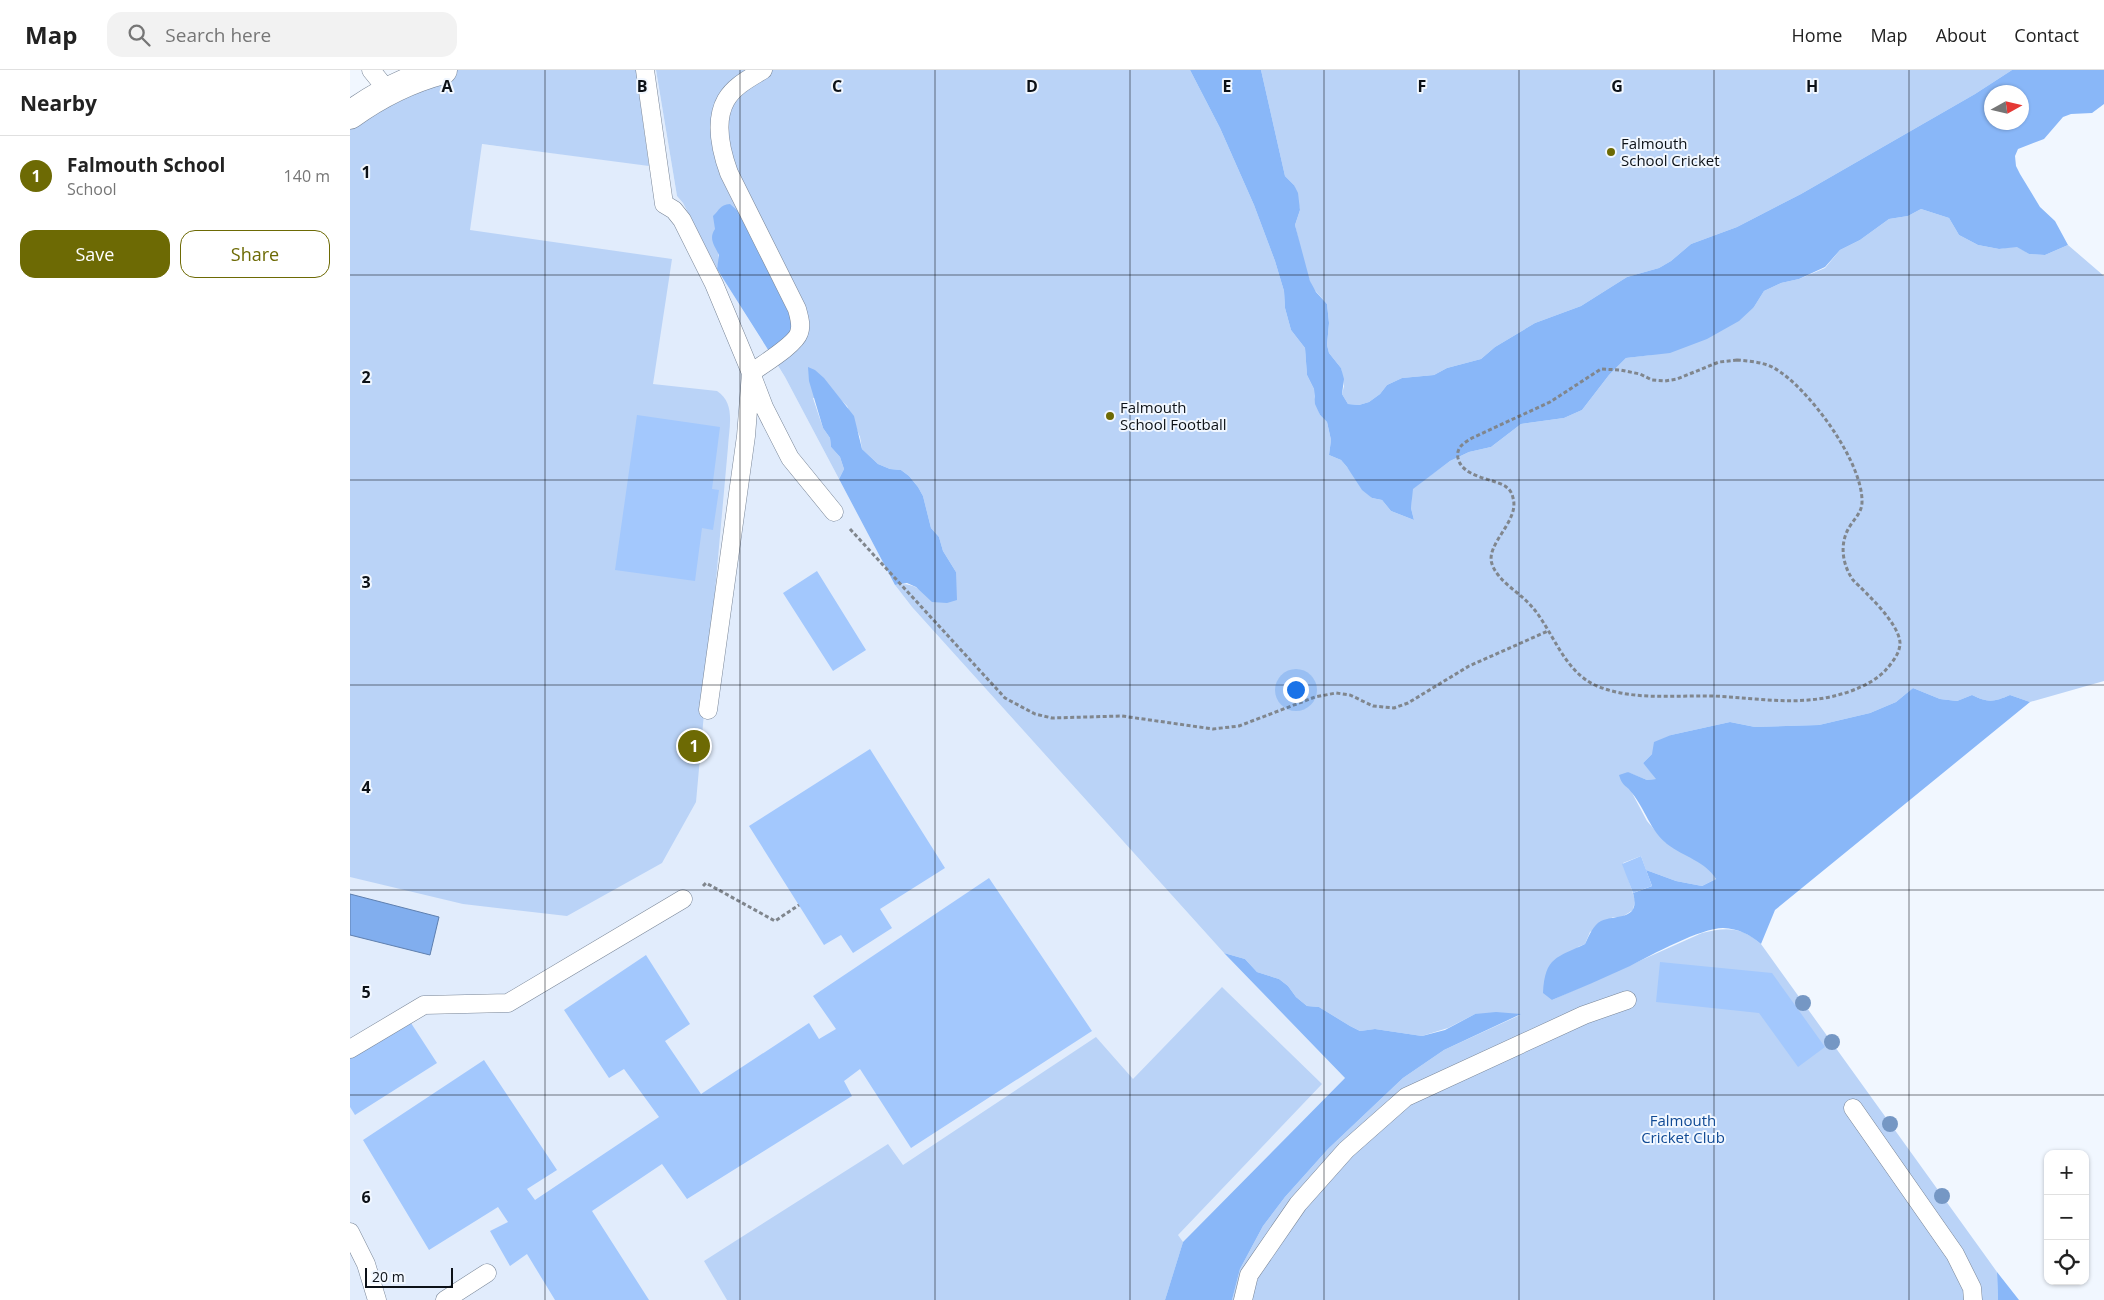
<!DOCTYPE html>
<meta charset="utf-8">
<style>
:root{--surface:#fff;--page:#f2f2f2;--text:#222;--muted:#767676;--line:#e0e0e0;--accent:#6d6a04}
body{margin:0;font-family:"Open Sans",sans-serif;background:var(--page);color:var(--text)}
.controls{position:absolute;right:15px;bottom:15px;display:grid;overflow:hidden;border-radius:10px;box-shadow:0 1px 4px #0004}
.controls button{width:45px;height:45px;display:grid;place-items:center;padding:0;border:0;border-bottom:1px solid var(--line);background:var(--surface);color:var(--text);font:25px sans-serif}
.compass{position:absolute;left:1634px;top:15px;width:45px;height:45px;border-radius:50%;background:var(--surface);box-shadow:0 1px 4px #0004;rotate:82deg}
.scale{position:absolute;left:15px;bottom:12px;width:88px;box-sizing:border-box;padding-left:5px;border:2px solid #0c1117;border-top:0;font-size:14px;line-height:18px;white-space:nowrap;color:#0c1117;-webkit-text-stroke:4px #f1f7ff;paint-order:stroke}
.you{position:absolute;left:945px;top:619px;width:18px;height:18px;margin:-12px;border:4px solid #fff;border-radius:50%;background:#1a73e8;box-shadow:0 0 0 8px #1a73e833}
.badge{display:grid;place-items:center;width:32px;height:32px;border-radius:50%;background:var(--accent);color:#fff;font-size:16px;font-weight:700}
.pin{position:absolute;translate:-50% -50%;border:2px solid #fff;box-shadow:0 1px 5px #0006}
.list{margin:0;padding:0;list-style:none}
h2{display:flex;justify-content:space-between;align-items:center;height:65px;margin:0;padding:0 20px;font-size:21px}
h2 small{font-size:16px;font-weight:400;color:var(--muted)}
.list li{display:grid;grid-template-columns:32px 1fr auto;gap:15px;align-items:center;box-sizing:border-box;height:80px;padding:0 20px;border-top:1px solid var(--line)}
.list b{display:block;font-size:19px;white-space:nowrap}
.list p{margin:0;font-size:16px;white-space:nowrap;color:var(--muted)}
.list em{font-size:16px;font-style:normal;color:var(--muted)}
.actions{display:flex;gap:10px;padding:15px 20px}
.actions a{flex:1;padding:11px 0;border:1px solid var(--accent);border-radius:15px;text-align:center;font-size:18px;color:var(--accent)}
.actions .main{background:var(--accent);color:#fff}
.icon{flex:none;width:28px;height:28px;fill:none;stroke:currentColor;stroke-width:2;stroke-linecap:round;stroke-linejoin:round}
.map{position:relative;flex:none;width:1754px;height:1230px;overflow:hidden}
header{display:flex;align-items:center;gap:30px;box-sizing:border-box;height:70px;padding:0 25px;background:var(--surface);border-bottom:1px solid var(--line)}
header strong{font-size:24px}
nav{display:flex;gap:28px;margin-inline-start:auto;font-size:18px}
.search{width:350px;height:45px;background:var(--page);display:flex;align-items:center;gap:12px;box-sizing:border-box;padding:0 18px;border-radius:15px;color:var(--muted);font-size:19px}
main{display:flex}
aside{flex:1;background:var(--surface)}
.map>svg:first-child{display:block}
</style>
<header>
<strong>Map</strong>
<div class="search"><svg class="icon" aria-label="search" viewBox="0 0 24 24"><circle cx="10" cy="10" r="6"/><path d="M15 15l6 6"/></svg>Search here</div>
<nav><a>Home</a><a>Map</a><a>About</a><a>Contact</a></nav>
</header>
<main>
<aside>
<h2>Nearby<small></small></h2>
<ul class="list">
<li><span class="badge">1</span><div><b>Falmouth School</b><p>School</p></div><em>140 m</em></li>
</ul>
<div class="actions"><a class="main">Save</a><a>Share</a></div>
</aside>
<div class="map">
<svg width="1754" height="1230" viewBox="0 0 1754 1230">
<rect width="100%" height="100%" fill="#f1f7ff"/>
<!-- built -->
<path fill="#e1ecfc" d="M286,0H306L327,126L333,133L367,199L435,307L545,515L562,537L874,883L995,1008L833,1172L815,1230H0V144L131,74L299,95Z"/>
<!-- green -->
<path fill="#bad3f7" d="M106,0H286L299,96L132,74L120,160L322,189L303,314L367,321C386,333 379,357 378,377L346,732L312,793L217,846L113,834L0,807V50L83,7Z
M306,0H840L870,58L904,135L925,191L934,221L935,238L941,260L955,278L957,305L964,319V326L970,345L977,352L981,370L979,385L991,390L997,397L1022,428L1032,430L1041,441L1064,450L1061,438L1062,419L1100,391L1119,382L1141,377L1171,354L1214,348L1232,340L1259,305L1276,288L1301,285L1404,237L1414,221L1431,213L1449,209L1475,198L1490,180L1510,170L1539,149L1558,146L1571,139L1599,148L1609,165L1628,175L1649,179L1667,176L1679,184L1695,185L1718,175L1754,206V611L1680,632L1660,625C1644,632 1638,633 1622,625L1607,631L1590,629L1563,618L1546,632L1520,643L1469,655L1405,657L1380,652L1321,665L1293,693L1307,709L1297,710L1277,702L1281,721L1297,751L1315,772L1359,798L1366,809L1352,816L1326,811L1296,800L1291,786L1273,793L1285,830L1283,840L1272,847H1263L1240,862L1235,874L1228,877L1202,930L1352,863C1377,857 1391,857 1411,874L1647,1202L1648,1230H882L890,1199L913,1156L935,1127L978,1079L1053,1008L1094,980L1170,945L1125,944L1098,958L1072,966L1025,959L1010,961L1000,956L969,937L957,936L946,927L938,916L929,909L907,902L895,889L874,883L562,537L545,515C558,513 564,515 574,523L606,502L593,481L589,467L581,458L573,426L568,417L559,406L551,400L540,399L528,394L512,379L510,367L497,336L487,326L463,328L473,358L480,368L481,377L490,387L494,399L489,409L435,307L422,286L365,150L369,190L367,199L333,133L327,126Z
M911,0H1662L1625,24L1451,124L1387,157L1341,174L1321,191L1309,198L1277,207L1231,236L1185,253L1145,277L1131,289L1097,298L1084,305L1052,308L1037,315L1030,324L1019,332L1009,335L998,334L992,324L994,316L991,298L979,283L977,275L979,253L977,234L962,217L955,198L945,155L950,140L944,115L935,106Z
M872,917L972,1014L828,1165L833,1172L815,1230H377L354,1191L538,1074L553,1095L746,967L783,1009Z"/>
<!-- forest -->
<path fill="#89b7f8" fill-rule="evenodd" d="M840,0H911L935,106L944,115L948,123L950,140L945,155L960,211L966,222L977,234L979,253L977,275L979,283L991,298L994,309L992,324L998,334L1009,335L1019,332L1030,324L1037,315L1052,308L1084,305L1097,298L1131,289L1145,277L1185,253L1231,236L1277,207L1309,198L1321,191L1341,174L1387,157L1451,124L1625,24L1662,0H1754V34L1742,43L1721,44L1713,47L1694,69L1668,79L1665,86L1666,96L1670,104L1690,137L1705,151L1718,175L1695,185L1679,184L1667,177L1649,179L1628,175L1609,165L1599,148L1571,139L1558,146L1539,149L1510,170L1490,180L1475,197L1449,209L1431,213L1414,221L1404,237L1389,251L1357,269L1320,283L1276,288L1259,305L1232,340L1214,348L1171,354L1141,377L1119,382L1100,391L1063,419L1061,438L1064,450L1041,441L1032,430L1022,428L1012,420L997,397L991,390L979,385L981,370L977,352L970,345L965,334L964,319L957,305L955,278L941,260L935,238L934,221L925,191L904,135L870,58ZM1642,22H1672V52H1642Z
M380,134L388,141L449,251L422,286L367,199L369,185C365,176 358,169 365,159L363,146C370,140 369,135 380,134Z
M458,297L465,300L474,308L504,346L512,379L528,394L540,399L551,400L559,406L568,417L573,426L581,458L589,467L593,481L606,502L607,530L597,533L582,532L566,517L557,513L545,515L489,409L494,399L490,387L481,377L480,368L473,358L459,311Z
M1563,618L1590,629L1607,631L1622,625C1638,633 1644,632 1660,625L1680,632L1425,840L1411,874C1399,864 1389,859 1373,858C1351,858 1301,885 1280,896C1254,908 1228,919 1202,930L1193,923C1195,886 1207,888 1235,874C1239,866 1243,855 1251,851C1266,844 1291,851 1283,823L1302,816L1296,800L1326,811L1352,816L1366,809C1355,791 1334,787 1317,774C1300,760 1295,739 1282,723C1276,714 1273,718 1269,705L1278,702L1297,710L1306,709L1293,693L1302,684L1304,672L1321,665L1380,652L1405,657L1469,655L1520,643L1546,632Z
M874,883L895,889L907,902L929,909L938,916L946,927L957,936L969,937L1000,956L1010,961L1025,959L1072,966L1095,960L1125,944L1146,942L1171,944L1094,980L1053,1008L978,1079L935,1127L913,1156L890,1199L882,1230H815L833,1172L995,1008Z
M1647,1202L1669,1230H1648Z"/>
<!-- water -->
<path fill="#81aeee" stroke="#5e7fae" d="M0,824L89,847L80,885L0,865Z"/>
<!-- building -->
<path fill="#a3c8fd" d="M287,345L370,357L362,419L369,420L363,460L352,458L345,511L265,500Z
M467,501L516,580L483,601L433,523Z
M520,679L595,798L530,839L542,858L503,883L491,865L474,875L399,756Z
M1291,786L1302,816L1283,823L1272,794Z
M639,808L742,961L561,1078L510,999L494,1011L502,1026L337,1129L312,1094L242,1141L299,1230H205L177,1184L160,1196L140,1161L158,1152L148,1137L79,1180L13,1070L134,990L207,1100L177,1119L185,1130L309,1047L274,999L259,1008L214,940L296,885L340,954L315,971L351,1024L459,953L469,969L486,959L463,926Z
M1310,892L1422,903L1475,977L1448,997L1409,943L1306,932Z
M59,950L87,993L5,1045L0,1037V988Z"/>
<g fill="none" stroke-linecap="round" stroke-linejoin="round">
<defs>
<path id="service" d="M21,0L38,21
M295,0L314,134L324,140L332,150L364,214L401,303L396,366L358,640
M413,0C400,8 384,16 376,30C364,51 371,81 379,103L447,239C449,247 452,255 449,263C445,275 413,294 401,303L414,337L440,388L484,442
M0,979L74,935L158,933L333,829
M1503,1038L1605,1184L1622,1218L1623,1230
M0,1162L16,1194L27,1230
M95,1230L137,1203
M893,1230L899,1205L948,1134L996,1080L1056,1027L1234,945L1277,930"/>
<path id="tertiary" d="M0,45C29,24 59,9 93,0"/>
</defs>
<!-- service casing -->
<use href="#service" stroke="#788597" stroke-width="19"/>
<!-- tertiary casing -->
<use href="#tertiary" stroke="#788597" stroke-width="29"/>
<!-- path -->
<path stroke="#80868d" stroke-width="3" stroke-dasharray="4 2.5" stroke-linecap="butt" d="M1387,290C1399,291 1413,292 1424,298C1458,317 1513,392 1512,432C1512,442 1505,448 1500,456C1489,473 1492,494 1503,510C1517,524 1549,553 1550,573C1550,584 1541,594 1534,602C1524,611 1514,616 1501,621C1453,638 1412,628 1363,626C1324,625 1284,631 1247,616C1214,602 1204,563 1183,538C1171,523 1148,512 1142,494C1135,474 1170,451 1163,428C1162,422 1159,419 1155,416C1141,408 1112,407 1108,388C1106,377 1114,373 1122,368L1200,332L1251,299L1270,300L1290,304L1302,310L1315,311L1327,309L1369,292Z
M500,459L655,628L685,644L702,648L772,646L863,659L889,656L965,627L986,623L1000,625L1023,636L1044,638L1058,633L1119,596L1198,561
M353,816L356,813L425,851L449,835"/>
<!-- service -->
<use href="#service" stroke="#fff" stroke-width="18"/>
<!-- tertiary -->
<use href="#tertiary" stroke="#fff" stroke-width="28"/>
</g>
<!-- trees -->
<g fill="#7597c4">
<circle cx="1453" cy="933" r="8"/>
<circle cx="1482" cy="972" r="8"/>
<circle cx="1540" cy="1054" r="8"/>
<circle cx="1592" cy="1126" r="8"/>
</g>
<!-- grid -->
<path fill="none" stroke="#0c1117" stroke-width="1" stroke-opacity="0.55" d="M195,0V1230M390,0V1230M585,0V1230M780,0V1230M974,0V1230M1169,0V1230M1364,0V1230M1559,0V1230M0,205H1754M0,410H1754M0,615H1754M0,820H1754M0,1025H1754"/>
<!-- markers -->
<g fill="#6d6a04" stroke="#f1f7ff" stroke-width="2">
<circle cx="1261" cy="82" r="5"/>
<circle cx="760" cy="346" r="5"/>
</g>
<g text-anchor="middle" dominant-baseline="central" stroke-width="4" stroke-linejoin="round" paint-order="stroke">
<!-- poi labels -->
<g font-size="15" fill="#0c1117" stroke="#f1f7ff" text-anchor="start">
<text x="1271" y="73">Falmouth<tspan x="1271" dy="17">School Cricket</tspan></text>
<text x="770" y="337">Falmouth<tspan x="770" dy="17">School Football</tspan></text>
</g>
<!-- park labels -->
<g font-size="15" fill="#0f4994" stroke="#f1f7ff">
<text x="1333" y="1050">Falmouth<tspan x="1333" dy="17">Cricket Club</tspan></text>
</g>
</g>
<g font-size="16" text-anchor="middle" font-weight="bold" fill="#0c1117" stroke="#f1f7ff" stroke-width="4" stroke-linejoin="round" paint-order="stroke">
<text x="97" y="22">A</text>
<text x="292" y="22">B</text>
<text x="487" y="22">C</text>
<text x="682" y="22">D</text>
<text x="877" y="22">E</text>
<text x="1072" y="22">F</text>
<text x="1267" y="22">G</text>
<text x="1462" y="22">H</text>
<text x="16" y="108">1</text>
<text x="16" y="313">2</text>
<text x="16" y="518">3</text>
<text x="16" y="723">4</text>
<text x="16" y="928">5</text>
<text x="16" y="1133">6</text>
</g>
</svg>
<div class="controls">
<button>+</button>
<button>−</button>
<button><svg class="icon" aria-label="locate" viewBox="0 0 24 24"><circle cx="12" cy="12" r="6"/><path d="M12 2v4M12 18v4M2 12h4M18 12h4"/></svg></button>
</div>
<svg class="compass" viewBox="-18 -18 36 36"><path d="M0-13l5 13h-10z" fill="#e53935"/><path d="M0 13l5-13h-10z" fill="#767676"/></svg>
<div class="scale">20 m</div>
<div class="you"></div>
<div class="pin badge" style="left:344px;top:676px">1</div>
</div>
</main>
